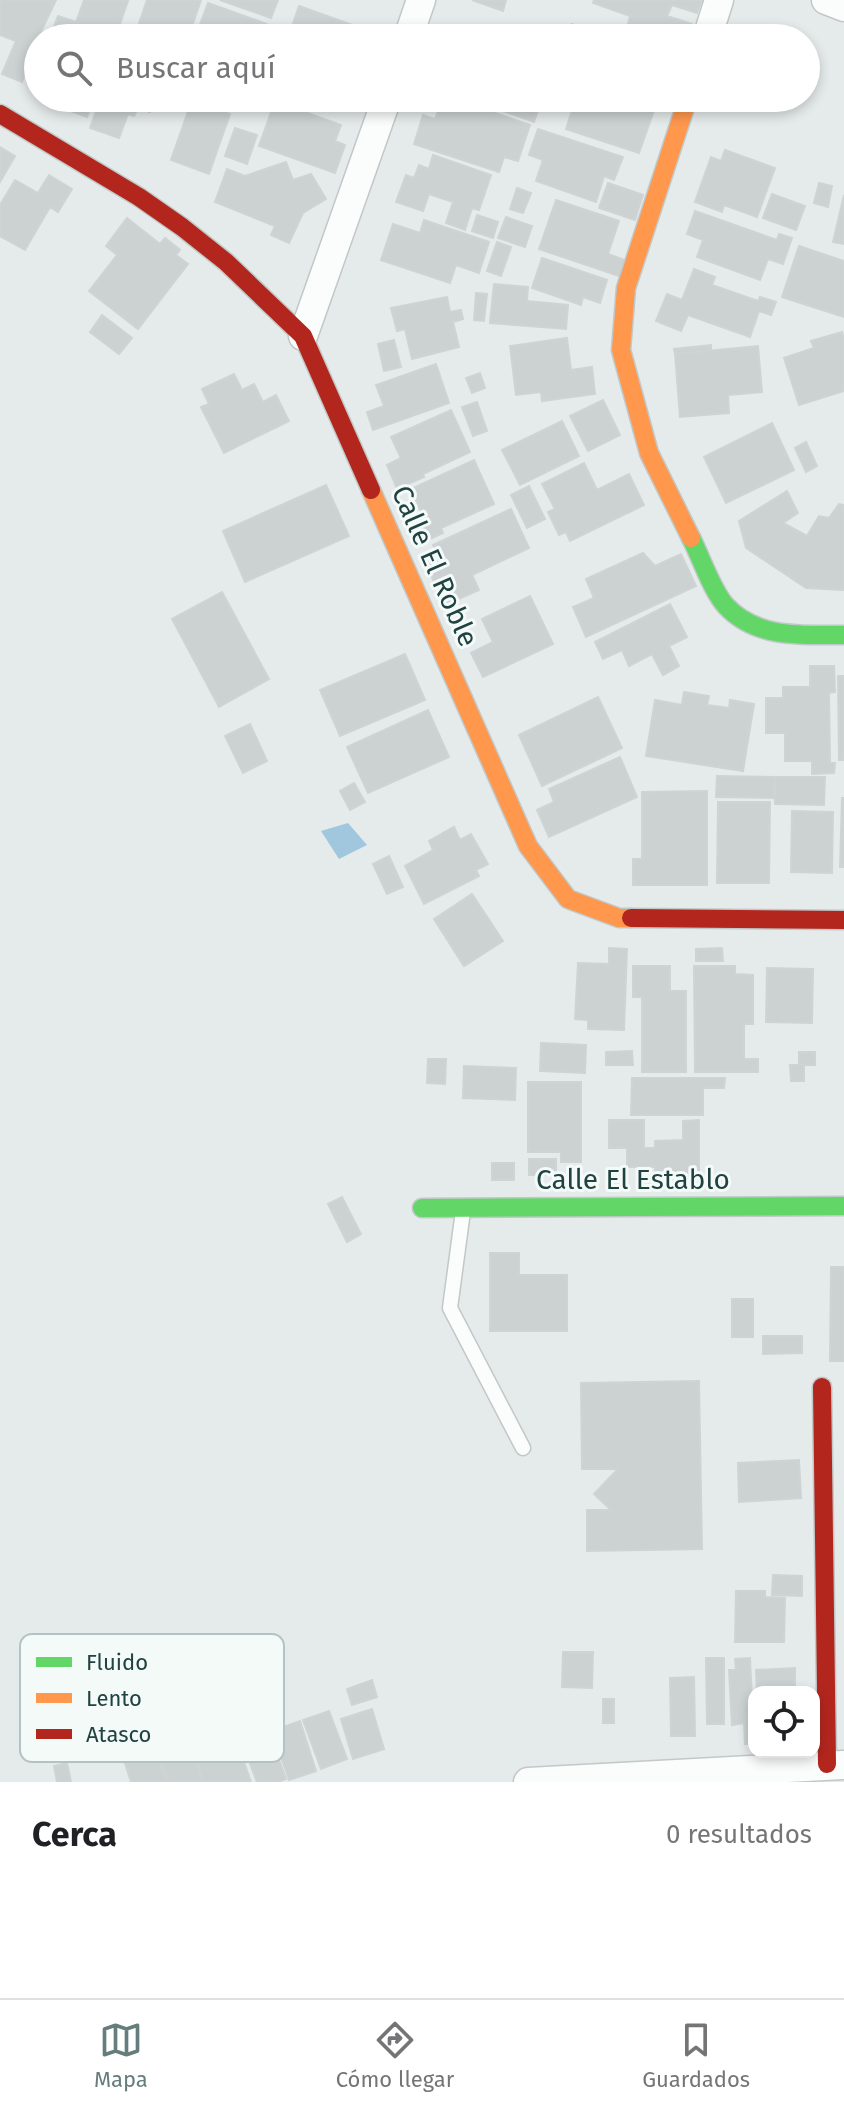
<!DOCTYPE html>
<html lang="es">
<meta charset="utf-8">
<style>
:root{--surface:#fff;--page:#f2f2f2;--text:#202124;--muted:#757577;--line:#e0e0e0;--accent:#657d7c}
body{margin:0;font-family:"Fira Sans",sans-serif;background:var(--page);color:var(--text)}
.controls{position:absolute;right:24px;bottom:24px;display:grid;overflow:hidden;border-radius:16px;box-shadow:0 4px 12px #0003}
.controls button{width:72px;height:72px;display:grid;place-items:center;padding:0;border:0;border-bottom:2px solid var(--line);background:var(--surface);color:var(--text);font:40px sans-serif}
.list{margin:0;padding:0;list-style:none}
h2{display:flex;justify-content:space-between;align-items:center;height:104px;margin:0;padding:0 32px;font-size:34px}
h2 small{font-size:26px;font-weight:400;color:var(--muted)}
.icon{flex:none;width:44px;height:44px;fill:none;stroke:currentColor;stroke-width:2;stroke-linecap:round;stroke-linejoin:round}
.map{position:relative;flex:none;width:844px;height:1782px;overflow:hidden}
.search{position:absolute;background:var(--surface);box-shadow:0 4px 12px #0003;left:24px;right:24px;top:24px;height:88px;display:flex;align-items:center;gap:20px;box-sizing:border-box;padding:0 28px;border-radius:44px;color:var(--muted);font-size:30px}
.sheet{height:216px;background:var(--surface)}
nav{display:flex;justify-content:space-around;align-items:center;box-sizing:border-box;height:112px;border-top:2px solid var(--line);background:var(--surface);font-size:22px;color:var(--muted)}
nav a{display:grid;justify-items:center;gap:4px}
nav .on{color:var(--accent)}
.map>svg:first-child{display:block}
</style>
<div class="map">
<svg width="844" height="1782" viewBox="0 0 844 1782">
<rect width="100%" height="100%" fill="#e5ebea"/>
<!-- water -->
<path fill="#a1c7de" d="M348,823L367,845L339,859L321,831Z"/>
<!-- building -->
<path fill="#ccd2d1" stroke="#ced4d3" stroke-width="2" d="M0,0H56L38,38L22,82L2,74L16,41L0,35Z
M84,0L128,1L115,38H50L58,16L76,22Z
M147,0H201L188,38H134Z
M220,0H278L271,18Z
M472,0H506L503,11Z
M594,0H702L697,13L672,5L667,16L692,24L687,38H667L628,24L630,16L593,3Z
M208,3L267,24L262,38H195Z
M299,6L364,29L361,38H288Z
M572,24L591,31L588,38H567Z
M620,28L651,38H617Z
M59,98H94L87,117L56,106Z
M101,98H167L165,103L155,100L150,112L138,108L134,116L128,114L119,138L90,128Z
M451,98L530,125L518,161L504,157L499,172L414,144L423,115L435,119L440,106L447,108Z
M492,98H542L534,122L489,106Z
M576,98H644L657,102L639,153L566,129Z
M192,100L230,114L209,174L171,160Z
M275,101L341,125L335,141L345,145L335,173L259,146Z
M235,128L257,135L247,164L225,156Z
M538,129L623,157L614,180L604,176L596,202L536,181L543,160L529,155Z
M0,147L15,156L0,182Z
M725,150L775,168L757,217L724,205L722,212L695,202L711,157L721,161Z
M433,155L491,175L479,210L472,208L465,230L446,223L453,202L429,194L423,211L396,202L406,175L414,178L419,165L429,169Z
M286,162L293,180L311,174L326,199L303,213L289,243L271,235L275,226L215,202L227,169L245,176Z
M49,175L72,189L58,212L50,207L25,250L0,236V205L15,180L38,193Z
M608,183L643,195L635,220L599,208Z
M819,183L832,186L828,207L814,203Z
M517,188L531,193L523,213L510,209Z
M772,194L805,206L796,230L763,218Z
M844,195V244L833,242Z
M556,200L619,221L608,254L625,260L619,276L539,249Z
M695,211L777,240L779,234L792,238L783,264L768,259L760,280L697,257L703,240L687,234Z
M477,215L498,222L493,238L472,231Z
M506,217L532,226L525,247L498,238Z
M127,218L160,244L165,238L180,250L176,255L188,264L138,329L89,291L117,255L106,246Z
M424,220L489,242L479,273L456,265L450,283L381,260L393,224L420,233Z
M497,242L511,247L501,276L487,271Z
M799,246L844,261V317L782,297Z
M542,258L607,280L600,303L583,297L581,305L532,288Z
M694,269L715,277L712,285L758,301L760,297L776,302L771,315L759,311L750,337L688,315L681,331L656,321L667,294L682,300Z
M494,284L528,287L527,301L568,305L566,329L490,323Z
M476,293L487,294L484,321L474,320Z
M447,297L450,312L461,310L463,319L453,322L459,347L412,359L405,329L397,331L391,308Z
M102,315L132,338L119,354L90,332Z
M842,332L844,339V391L799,405L784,358L814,348L811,341Z
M567,338L571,370L592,367L595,394L542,401L541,392L516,395L510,346Z
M394,340L401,367L384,371L378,344Z
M711,345V351L675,354L674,349Z
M758,346L762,392L728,395L729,413L680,417L675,354Z
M436,364L449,403L373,430L367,412L384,406L376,385Z
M480,373L485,388L472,393L466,378Z
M234,374L242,390L254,384L263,402L276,395L289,421L224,453L201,407L209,404L202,389Z
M603,400L620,435L588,451L570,416Z
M477,402L487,431L473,436L462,407Z
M451,410L470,452L423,474L424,477L397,489L387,465L401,458L391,437Z
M562,421L579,456L520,485L502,450Z
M772,423L794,470L726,503L704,457Z
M806,442L817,466L806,472L795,448Z
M474,460L494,504L441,528L443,533L417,545L406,522L422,515L411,489Z
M584,463L597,490L629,474L644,505L570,541L566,532L559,535L548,512L555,509L542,484Z
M326,485L349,536L245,582L223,531Z
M529,486L545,519L527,528L511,495Z
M787,491L798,513L783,523L807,536L819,516L829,518L839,504L844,505V590L806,588L746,548L739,521Z
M511,509L529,548L472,575L479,590L445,605L426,565L440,559L433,545Z
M643,553L655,566L681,554L696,586L586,637L573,607L594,598L586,579Z
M222,592L269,679L219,707L172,619Z
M530,596L553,644L483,677L471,653L493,642L482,619Z
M670,604L687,637L669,646L679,666L663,675L652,654L629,666L622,650L603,659L595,642Z
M405,654L425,700L340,736L320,690Z
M810,666H834L835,692L829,693L830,763H835L834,773L812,774V761H785V733H766V698H783V687H810Z
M838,676H844V760H839Z
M684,692L709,696L707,705L729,708L730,700L754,704L743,771L646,756L655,700L682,705Z
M598,697L622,748L542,786L519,735Z
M428,710L449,757L368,793L347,747Z
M250,724L267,761L243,773L225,736Z
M620,757L637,797L549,837L537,810L554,802L549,789Z
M717,776L775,777L774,798L716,797Z
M775,777H825L824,805L775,804Z
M354,783L365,802L350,810L340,791Z
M707,791V885H633V859H642V792Z
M842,798H844V867H840Z
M718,802H770L769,883H717Z
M792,811L833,812L832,873L791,872Z
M454,827L460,840L471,834L488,864L476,870L479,876L424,904L405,866L433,850L429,841Z
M389,856L403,887L387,894L373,864Z
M472,894L503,941L464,966L434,919Z
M609,948L627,949L624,1030L588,1029V1020L575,1019L578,963L609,964Z
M722,948L723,961H696V949Z
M633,966H670V991H686V1072H642V997H633Z
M694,966H735V974L753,975V1024H744V1059H758V1072H695Z
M767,968L813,969L812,1023L766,1022Z
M541,1043L586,1045L585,1073L540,1071Z
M632,1051L633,1065H606V1052Z
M799,1052H815V1065H799Z
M428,1059H446L445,1084L427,1083Z
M790,1065H804V1081H791Z
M464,1066L516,1068L515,1100L463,1098Z
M632,1078H725L724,1088H703V1115H631Z
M528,1082H581V1162H561V1152H528Z
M609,1120H644V1148H655V1141L683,1140V1121L699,1120V1176H655V1167H627V1148H609Z
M529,1159H556V1175H529Z
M492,1163H514V1180H492Z
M342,1197L361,1234L347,1242L328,1204Z
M490,1253H519V1275H567V1331H490Z
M831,1267H844V1361H830Z
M732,1299H753V1337H732Z
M763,1336H802V1353L763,1354Z
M699,1381L702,1549L587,1551V1510H611L594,1494L618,1469H582L581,1383Z
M799,1460L801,1498L739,1502L738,1463Z
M773,1575L802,1576V1596L772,1595Z
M736,1591H765V1597L785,1598L784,1642H735Z
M563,1652H593L592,1688L562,1687Z
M706,1658H724V1724H707Z
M750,1658L754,1744H745L744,1723L732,1725L729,1670H736L735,1659Z
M795,1668V1692H757L756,1670Z
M694,1677L695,1736H671L670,1678Z
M372,1680L377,1697L352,1705L347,1689Z
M603,1699H614V1723H603Z
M372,1709L384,1749L353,1759L341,1719Z
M329,1711L347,1759L321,1769L303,1720Z
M207,1720L213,1738L233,1731L251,1782H204L185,1728Z
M300,1721L316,1771L289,1780L272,1731Z
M268,1730L286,1779L278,1782H257L241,1740Z
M154,1745L167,1782H131L123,1757Z
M192,1752L203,1782H169L162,1763Z
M67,1763L71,1782H57L54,1766Z"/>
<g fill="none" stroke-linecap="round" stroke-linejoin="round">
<defs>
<path id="lane" d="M463,1211L450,1308L523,1448"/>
<path id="street" d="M826,0L844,7
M408,38L421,0
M707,38L719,0
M303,336L387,98
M528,1782L843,1765"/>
<path id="fast" d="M691,538C701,557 712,591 726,606C757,639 802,635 844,635
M422,1208L844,1206"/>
<path id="slow" d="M688,98L626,288L621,350L649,453L691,538
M371,490L528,846L568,899L619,918H631"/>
<path id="jam" d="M0,114L139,197L182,227L226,262L303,336L371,490
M631,918L844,920
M822,1387L827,1764"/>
</defs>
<!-- lane casing -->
<use href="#lane" stroke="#c2c8c7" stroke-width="17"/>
<!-- street casing -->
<use href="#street" stroke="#c2c8c7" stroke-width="31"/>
<!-- fast casing -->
<use href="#fast" stroke="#c0c9c8" stroke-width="21"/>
<!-- slow casing -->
<use href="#slow" stroke="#c0c9c8" stroke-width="21"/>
<!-- jam casing -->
<use href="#jam" stroke="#c0c9c8" stroke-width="21"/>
<!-- lane -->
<use href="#lane" stroke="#fbfcfc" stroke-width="14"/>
<!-- street -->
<use href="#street" stroke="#fbfcfc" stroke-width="28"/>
<!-- fast -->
<use href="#fast" stroke="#63d668" stroke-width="18"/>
<!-- slow -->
<use href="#slow" stroke="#ff974d" stroke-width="18"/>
<!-- jam -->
<use href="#jam" stroke="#b3261e" stroke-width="18"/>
</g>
<g text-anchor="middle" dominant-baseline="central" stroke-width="6" stroke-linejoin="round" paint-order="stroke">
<!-- street labels -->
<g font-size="28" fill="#204241" stroke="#f3faf8">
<text transform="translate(435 566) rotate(66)">Calle El Roble</text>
<text x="633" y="1179">Calle El Establo</text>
</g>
</g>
<!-- legend -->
<rect x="20" y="1634" width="264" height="128" rx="12" fill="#f3faf8" stroke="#b4c3c1" stroke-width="2"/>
<rect x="36" y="1657" width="36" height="10" fill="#63d668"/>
<rect x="36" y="1693" width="36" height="10" fill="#ff974d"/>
<rect x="36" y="1729" width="36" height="10" fill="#b3261e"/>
<g font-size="22" fill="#204241">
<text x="86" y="1670">Fluido</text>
<text x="86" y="1706">Lento</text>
<text x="86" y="1742">Atasco</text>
</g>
</svg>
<div class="controls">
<button><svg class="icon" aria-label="locate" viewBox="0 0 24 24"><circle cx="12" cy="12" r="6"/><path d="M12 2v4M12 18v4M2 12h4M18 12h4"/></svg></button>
</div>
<div class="search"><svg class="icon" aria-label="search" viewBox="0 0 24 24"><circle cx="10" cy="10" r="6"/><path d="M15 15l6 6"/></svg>Buscar aquí</div>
</div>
<section class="sheet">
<h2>Cerca<small>0 resultados</small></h2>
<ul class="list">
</ul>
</section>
<nav>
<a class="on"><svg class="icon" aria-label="map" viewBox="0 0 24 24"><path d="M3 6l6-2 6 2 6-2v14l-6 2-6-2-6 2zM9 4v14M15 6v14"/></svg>Mapa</a>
<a><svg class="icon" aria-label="directions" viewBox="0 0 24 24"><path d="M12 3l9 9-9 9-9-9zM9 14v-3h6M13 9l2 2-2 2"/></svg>Cómo llegar</a>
<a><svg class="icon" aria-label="saved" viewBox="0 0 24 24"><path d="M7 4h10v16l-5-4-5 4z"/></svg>Guardados</a>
</nav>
